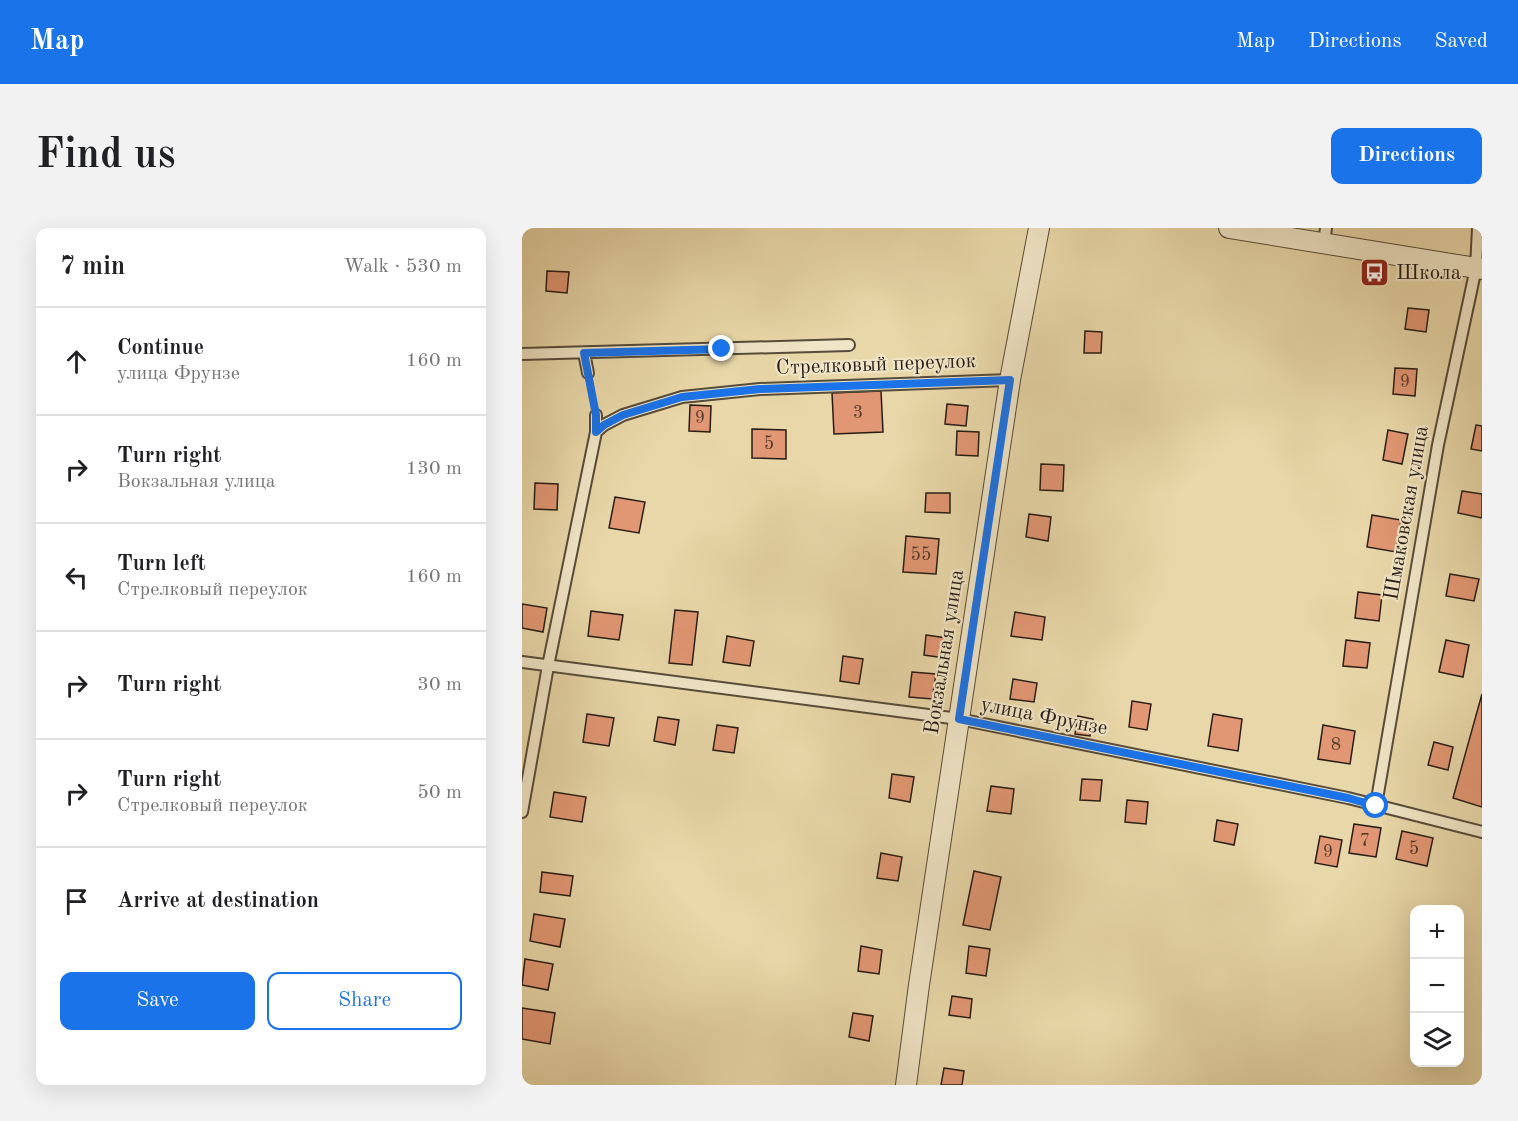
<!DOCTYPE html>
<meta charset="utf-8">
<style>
:root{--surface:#fff;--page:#f2f2f2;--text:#202124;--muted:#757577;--line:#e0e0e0;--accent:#1a73e8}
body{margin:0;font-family:"Old Standard TT",serif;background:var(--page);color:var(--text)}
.controls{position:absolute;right:18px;bottom:18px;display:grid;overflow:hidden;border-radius:12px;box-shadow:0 6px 24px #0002}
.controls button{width:54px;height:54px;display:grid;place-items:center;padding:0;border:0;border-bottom:2px solid var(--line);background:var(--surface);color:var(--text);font:30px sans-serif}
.stop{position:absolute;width:18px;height:18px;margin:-14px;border:4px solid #1a73e8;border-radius:50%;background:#fff}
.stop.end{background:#1a73e8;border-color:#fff;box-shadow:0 2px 6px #0008}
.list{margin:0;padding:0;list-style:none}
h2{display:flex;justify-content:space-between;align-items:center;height:78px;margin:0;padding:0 24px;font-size:26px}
h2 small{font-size:20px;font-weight:400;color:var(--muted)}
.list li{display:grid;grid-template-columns:39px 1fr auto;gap:18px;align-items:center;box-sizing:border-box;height:108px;padding:0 24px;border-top:2px solid var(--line)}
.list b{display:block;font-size:22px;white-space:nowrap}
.list p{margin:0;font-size:20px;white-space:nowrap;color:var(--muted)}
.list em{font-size:20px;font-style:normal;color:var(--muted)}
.actions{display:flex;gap:12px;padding:18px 24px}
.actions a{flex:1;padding:14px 0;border:2px solid var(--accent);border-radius:12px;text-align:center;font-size:21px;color:var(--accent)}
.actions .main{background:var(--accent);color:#fff}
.icon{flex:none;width:33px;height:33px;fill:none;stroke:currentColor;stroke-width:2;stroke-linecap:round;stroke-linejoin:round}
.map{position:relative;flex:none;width:960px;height:857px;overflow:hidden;border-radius:12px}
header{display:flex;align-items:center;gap:36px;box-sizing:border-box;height:84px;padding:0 30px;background:var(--accent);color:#fff}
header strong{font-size:28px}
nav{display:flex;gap:33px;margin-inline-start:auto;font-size:21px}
.intro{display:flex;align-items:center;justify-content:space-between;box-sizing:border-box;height:144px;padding:0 36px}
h1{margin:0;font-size:42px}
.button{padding:15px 27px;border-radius:12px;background:var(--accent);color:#fff;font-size:21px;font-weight:700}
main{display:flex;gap:36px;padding:0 36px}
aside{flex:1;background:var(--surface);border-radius:12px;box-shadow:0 6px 24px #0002}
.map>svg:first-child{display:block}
</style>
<header>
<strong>Map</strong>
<nav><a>Map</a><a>Directions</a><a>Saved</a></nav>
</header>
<div class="intro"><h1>Find us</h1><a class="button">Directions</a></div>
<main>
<aside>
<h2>7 min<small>Walk · 530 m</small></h2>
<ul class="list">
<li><svg class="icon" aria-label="ahead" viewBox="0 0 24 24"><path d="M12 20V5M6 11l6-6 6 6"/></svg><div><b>Continue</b><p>улица Фрунзе</p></div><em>160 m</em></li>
<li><svg class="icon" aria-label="right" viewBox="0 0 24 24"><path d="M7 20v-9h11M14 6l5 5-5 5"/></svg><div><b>Turn right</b><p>Вокзальная улица</p></div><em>130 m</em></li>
<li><svg class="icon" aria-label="left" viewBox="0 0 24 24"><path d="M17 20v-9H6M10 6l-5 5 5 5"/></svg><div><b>Turn left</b><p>Стрелковый переулок</p></div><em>160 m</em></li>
<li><svg class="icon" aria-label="right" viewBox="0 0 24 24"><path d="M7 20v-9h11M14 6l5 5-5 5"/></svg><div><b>Turn right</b></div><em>30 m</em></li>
<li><svg class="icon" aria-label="right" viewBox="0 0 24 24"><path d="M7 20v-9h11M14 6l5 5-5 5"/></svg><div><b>Turn right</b><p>Стрелковый переулок</p></div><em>50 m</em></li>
<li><svg class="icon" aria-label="arrive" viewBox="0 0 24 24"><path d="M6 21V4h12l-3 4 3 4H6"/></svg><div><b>Arrive at destination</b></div></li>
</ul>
<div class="actions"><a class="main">Save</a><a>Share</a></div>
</aside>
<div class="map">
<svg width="960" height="857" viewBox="0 0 960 857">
<rect width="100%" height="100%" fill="#e8d7a8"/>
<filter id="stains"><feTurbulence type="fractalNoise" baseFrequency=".00333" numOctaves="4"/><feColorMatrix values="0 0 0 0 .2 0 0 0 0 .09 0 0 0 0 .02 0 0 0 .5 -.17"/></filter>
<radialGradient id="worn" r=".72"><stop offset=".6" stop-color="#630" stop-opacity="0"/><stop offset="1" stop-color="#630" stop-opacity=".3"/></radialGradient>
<!-- building -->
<path fill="#e19773" stroke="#271c15" stroke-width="1.5" d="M25,43L47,44L45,65L24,63Z
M886,80L907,82L904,104L883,101Z
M563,103L580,104L579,125H562Z
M873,140L895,141L893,168L871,166Z
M359,163L361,204L312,206L310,165Z
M425,176L446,178L444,198L423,196Z
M168,177L189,178L188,204L167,203Z
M954,197L960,198V223L949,221Z
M230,201L264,202V231L230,230Z
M866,202L886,206L880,236L861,232Z
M435,203L457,204L456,228L434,227Z
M519,236L542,237L541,263L518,262Z
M13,255L36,256L35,282L12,281Z
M940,263L960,266V290L936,285Z
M404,265H428V285L403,284Z
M93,269L123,274L117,305L87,300Z
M507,286L529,289L526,313L504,309Z
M850,287L879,292L874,324L845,319Z
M384,308L417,311L414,346L381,344Z
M928,346L957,351L952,373L924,368Z
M836,364L860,367L857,393L833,390Z
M0,376L25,380L21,404L0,400Z
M153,382L176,384L170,437L147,435Z
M69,383L101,387L97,412L66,408Z
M493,384L523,389L520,412L489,408Z
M404,407L425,410L423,430L402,427Z
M205,408L232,413L228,438L201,434Z
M824,412L848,415L845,440L821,438Z
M924,412L947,417L941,449L917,444Z
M321,428L341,431L337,456L318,453Z
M390,444L414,446L410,471L387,469Z
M491,451L515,455L512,474L488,471Z
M960,466V579L931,570Z
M610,473L629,476L625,502L607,499Z
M65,486L92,490L87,518L61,514Z
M691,486L720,491L716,523L686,518Z
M556,488L571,491L568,508L553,506Z
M136,489L157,492L153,517L132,513Z
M195,497L216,500L212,525L191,522Z
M801,497L833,503L828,536L796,531Z
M912,514L931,519L926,542L906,537Z
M370,546L392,549L388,574L367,570Z
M560,551L580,552L578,573L558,572Z
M469,558L492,561L489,586L465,583Z
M32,564L64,569L60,594L28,589Z
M605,572L626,574L624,596L603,594Z
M695,592L716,596L712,617L692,613Z
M832,596L859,600L854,629L827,625Z
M880,603L911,610L905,638L874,631Z
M798,608L820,612L815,639L793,635Z
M359,625L380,629L376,653L355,650Z
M452,643L479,649L468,702L441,697Z
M20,644L51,648L48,668L18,664Z
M12,686L43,691L38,719L8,713Z
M339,718L360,722L357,746L336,743Z
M447,718L468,721L464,748L444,745Z
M3,731L31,736L26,762L0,757Z
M430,768L450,771L448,790L427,787Z
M0,780L33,785L28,816L0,811Z
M331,785L351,788L347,813L327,809Z
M422,840L442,843L440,857H419Z"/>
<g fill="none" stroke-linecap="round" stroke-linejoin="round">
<defs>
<path id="service" d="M802,16L804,0
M62,125L66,145
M0,126L327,117
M74,187V204
M0,434L437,491L826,570L960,604
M854,577L916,217L954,40L956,0
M0,584L26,438L74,204L82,197L101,187L160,169L238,161L488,152"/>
<path id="minor" d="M707,0L960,41
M384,857L397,757L488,152L517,0"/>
</defs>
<!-- service casing -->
<use href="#service" stroke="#574b3a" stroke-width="14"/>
<!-- minor casing -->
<use href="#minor" stroke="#574b3a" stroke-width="22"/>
<!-- path -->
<path stroke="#271c15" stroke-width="3" stroke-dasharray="1.5 3" stroke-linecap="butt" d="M68,158L72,175"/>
<!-- service -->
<use href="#service" stroke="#f0e5c6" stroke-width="10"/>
<!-- minor -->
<use href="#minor" stroke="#f0e5c6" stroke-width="20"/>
</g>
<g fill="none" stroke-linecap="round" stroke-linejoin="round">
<!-- route -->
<path stroke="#1a73e8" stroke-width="8" d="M200,121L62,125L74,187V204L82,197L101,187L160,169L238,161L488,152L437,491L826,570L854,578"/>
</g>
<!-- icons -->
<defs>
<symbol id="bus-square" viewBox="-11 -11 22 22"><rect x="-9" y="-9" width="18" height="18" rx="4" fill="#8f2418" stroke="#f0e5c6"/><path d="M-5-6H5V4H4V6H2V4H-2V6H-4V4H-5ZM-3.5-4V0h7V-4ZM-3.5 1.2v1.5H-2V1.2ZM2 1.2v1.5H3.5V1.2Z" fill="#fff"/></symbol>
</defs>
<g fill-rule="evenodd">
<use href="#bus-square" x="836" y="28" width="33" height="33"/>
</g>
<g text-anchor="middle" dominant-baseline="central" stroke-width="4.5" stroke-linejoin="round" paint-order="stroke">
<!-- number labels -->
<g font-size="18" fill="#563b2c">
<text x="883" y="154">9</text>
<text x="336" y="185">3</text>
<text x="178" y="190">9</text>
<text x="247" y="216">5</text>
<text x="399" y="327">55</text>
<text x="814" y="517">8</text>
<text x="843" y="613">7</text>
<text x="892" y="621">5</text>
<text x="806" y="624">9</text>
</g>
<!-- poi labels -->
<g font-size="21" fill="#271c15" stroke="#f0e5c6" text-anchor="start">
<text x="874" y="45">Школа</text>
</g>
<!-- street labels -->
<g font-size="21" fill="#271c15" stroke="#f0e5c6">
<text transform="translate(354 137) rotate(-2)">Стрелковый переулок</text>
<text transform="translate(885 285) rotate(-80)">Шмаковская улица</text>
<text transform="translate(423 424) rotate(-81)">Вокзальная улица</text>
<text transform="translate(522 489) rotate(11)">улица Фрунзе</text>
</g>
</g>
<rect width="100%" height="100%" filter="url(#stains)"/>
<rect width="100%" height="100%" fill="url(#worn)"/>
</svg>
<div class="controls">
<button>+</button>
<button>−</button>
<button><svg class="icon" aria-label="layers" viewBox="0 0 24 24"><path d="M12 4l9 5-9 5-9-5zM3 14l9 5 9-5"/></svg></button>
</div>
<div class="stop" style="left:854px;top:578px"></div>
<div class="stop end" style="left:200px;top:121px"></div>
</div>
</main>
